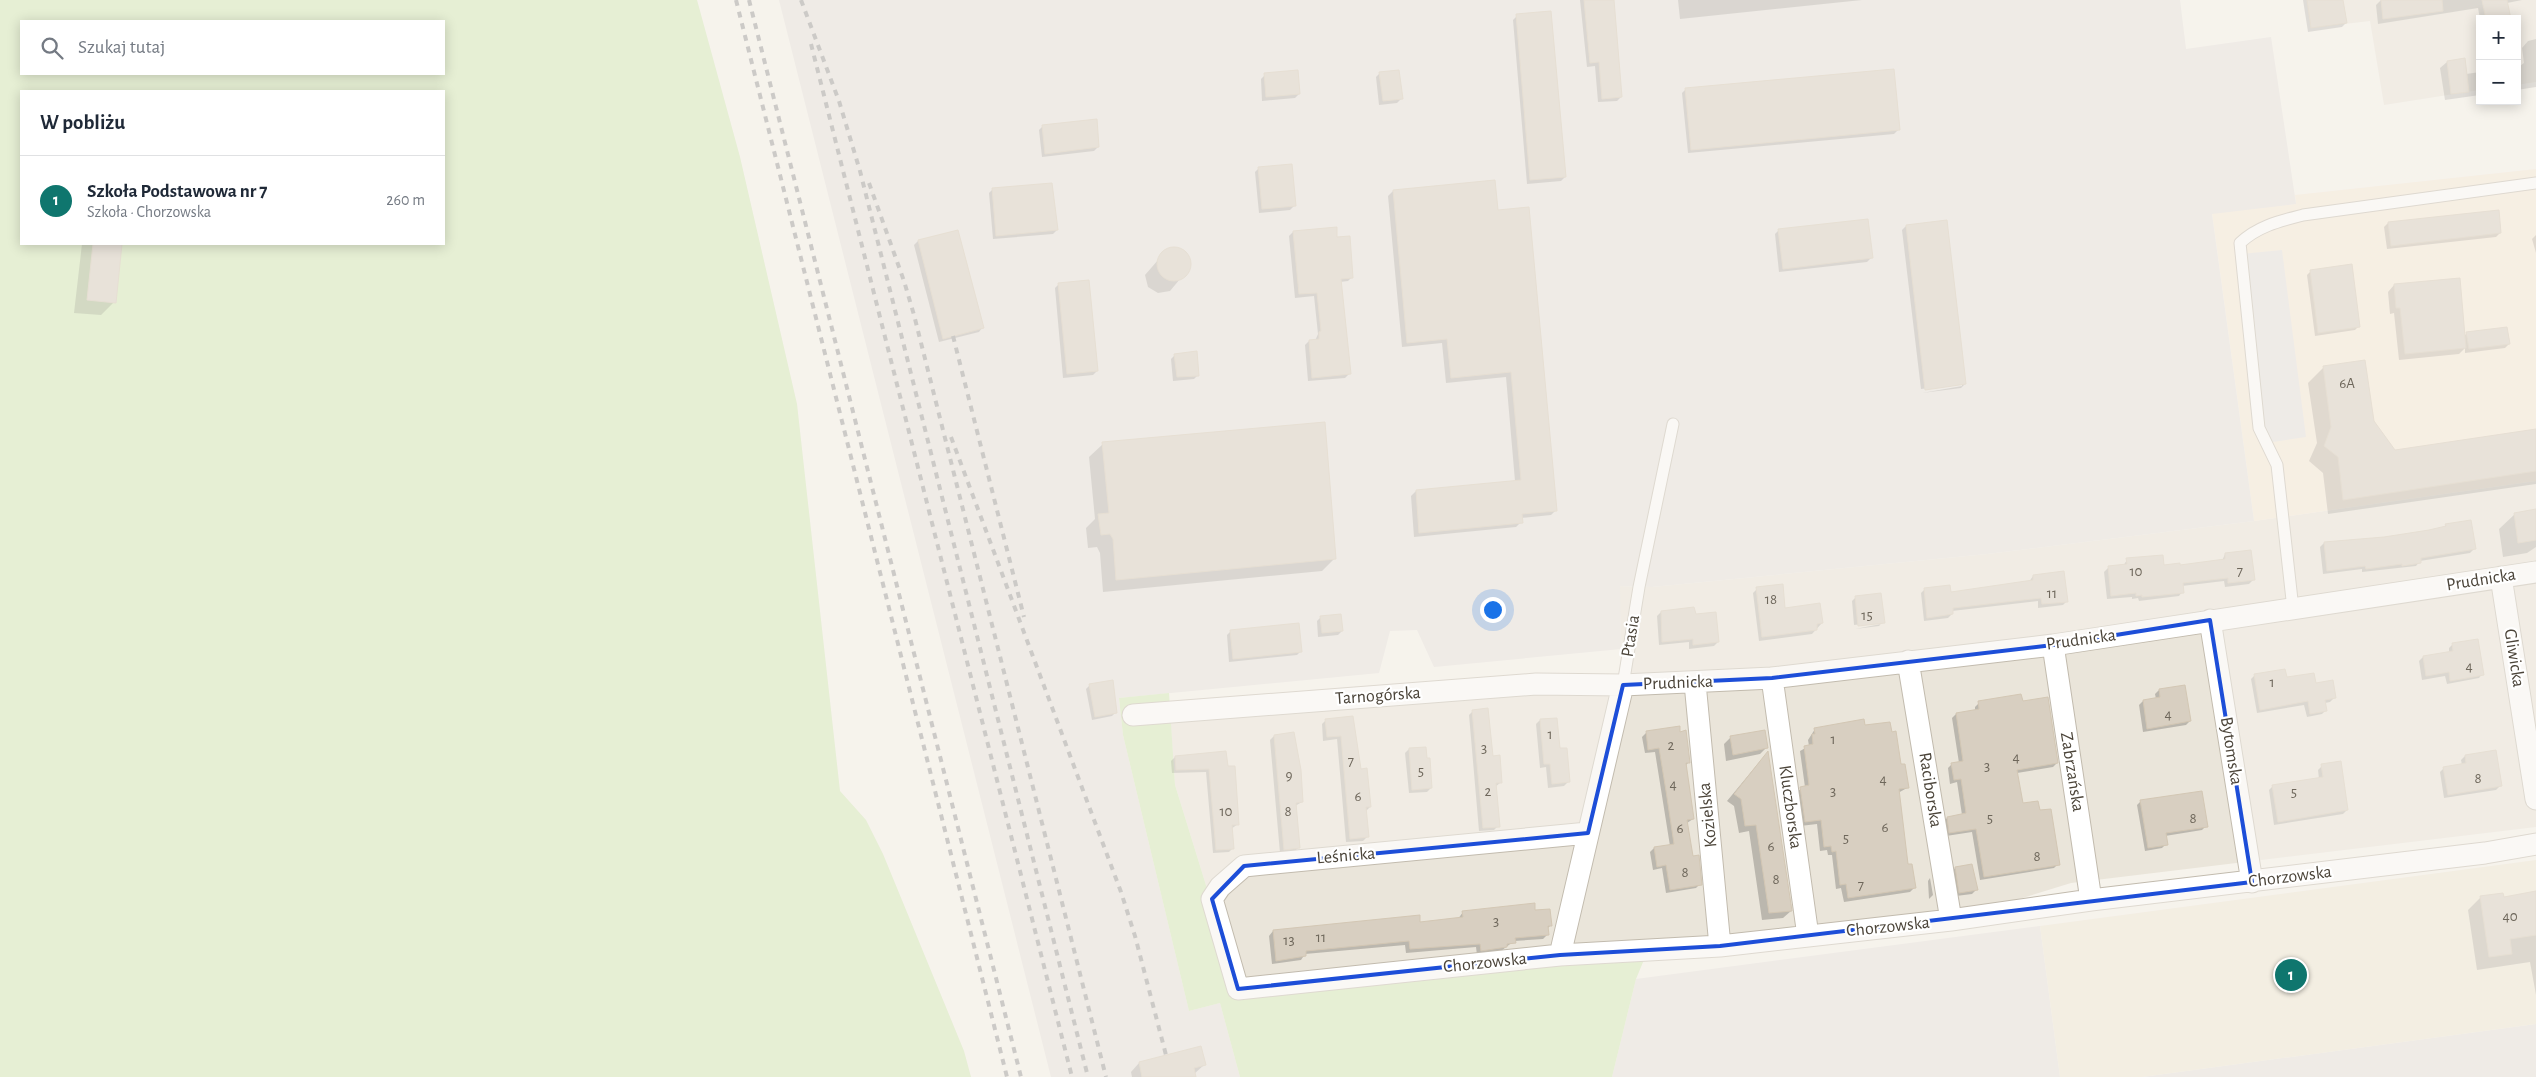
<!DOCTYPE html>
<html lang="pl">
<meta charset="utf-8">
<style>
:root{--surface:#fff;--page:#f6f6f7;--text:#1f2937;--muted:#747a83;--line:#e0e1e3;--accent:#0f766e}
body{margin:0;font-family:"Alegreya Sans",sans-serif;background:var(--page);color:var(--text)}
.controls{position:absolute;right:15px;top:15px;display:grid;overflow:hidden;border-radius:0px;box-shadow:0 2px 12px #0003}
.controls button{width:45px;height:45px;display:grid;place-items:center;padding:0;border:0;border-bottom:1px solid var(--line);background:var(--surface);color:var(--text);font:25px sans-serif}
.you{position:absolute;left:1492px;top:609px;width:18px;height:18px;margin:-12px;border:4px solid #fff;border-radius:50%;background:#1a73e8;box-shadow:0 0 0 8px #1a73e833}
.badge{display:grid;place-items:center;width:32px;height:32px;border-radius:50%;background:var(--accent);color:#fff;font-size:16px;font-weight:700}
.pin{position:absolute;translate:-50% -50%;border:2px solid #fff;box-shadow:0 1px 5px #0006}
.list{margin:0;padding:0;list-style:none}
h2{display:flex;justify-content:space-between;align-items:center;height:65px;margin:0;padding:0 20px;font-size:21px}
h2 small{font-size:16px;font-weight:400;color:var(--muted)}
.list li{display:grid;grid-template-columns:32px 1fr auto;gap:15px;align-items:center;box-sizing:border-box;height:90px;padding:0 20px;border-top:1px solid var(--line)}
.list b{display:block;font-size:19px;white-space:nowrap}
.list p{margin:0;font-size:16px;white-space:nowrap;color:var(--muted)}
.list em{font-size:16px;font-style:normal;color:var(--muted)}
.icon{flex:none;width:28px;height:28px;fill:none;stroke:currentColor;stroke-width:2;stroke-linecap:round;stroke-linejoin:round}
.map{position:relative;flex:none;width:2536px;height:1077px;overflow:hidden}
.search{position:absolute;background:var(--surface);box-shadow:0 2px 12px #0003;left:20px;top:20px;width:425px;height:55px;display:flex;align-items:center;gap:12px;box-sizing:border-box;padding:0 18px;border-radius:0px;color:var(--muted);font-size:19px}
.panel{position:absolute;background:var(--surface);box-shadow:0 2px 12px #0003;left:20px;top:90px;width:425px;height:155px;border-radius:0px}
.map>svg:first-child{display:block}
</style>
<div class="map">
<svg width="2536" height="1077" viewBox="0 0 2536 1077">
<rect width="100%" height="100%" fill="#f6f3ec"/>
<!-- residential -->
<path fill="#eae5da" d="M2307,0H2536V82L2517,85V19H2480V90L2384,105L2370,21L2311,28Z
M2536,481V827L2071,883L1951,920L1238,989L1175,785L1170,713L1623,685L1619,586L1652,587L1987,554L2254,521Z"/>
<!-- commercial -->
<path fill="#f7ead8" d="M2536,169V481L2254,521L2212,213L2296,204L2295,195Z"/>
<!-- industrial -->
<path fill="#e6e2dd" d="M779,0H2180L2186,49L2271,37L2296,204L2212,214L2254,521L1987,554L1652,587L1620,586L1621,649L1434,667L1417,630L1390,631L1379,673L1119,698L1123,735L1189,1011L1220,1003L1240,1077H1051Z
M2040,926L2060,1077H1612L1636,979Z
M2536,1024V1077H2142Z"/>
<!-- education -->
<path fill="#efe8d6" d="M2536,860V1024L2142,1077H2060L2040,926Z"/>
<!-- green -->
<path fill="#d2eab5" fill-rule="evenodd" d="M0,0H697L740,157L797,404L840,791L866,820L883,854L964,1051L971,1077H0ZM21,21H444V74H21ZM21,91H444V244H21Z
M1169,693L1175,785L1238,989L1648,950L1636,979L1612,1077H1240L1220,1003L1189,1011L1123,735L1119,698Z"/>
<!-- parking -->
<path fill="#e5e3e0" d="M2282,250L2306,437L2267,443L2241,254Z"/>
<!-- shadow -->
<path fill="#0003" d="M1580,0H1613L1621,97L1617,101L1598,102L1595,66L1587,67Z
M1678,0H1862L1680,19Z
M2303,0H2342L2346,23L2342,27L2308,32Z
M2381,0H2522L2507,3L2510,19H2480L2478,8L2378,24L2376,5Z
M1517,16L1565,177L1561,181L1527,184L1513,20Z
M2536,39V87L2517,90V68L2524,63L2522,48L2528,41Z
M2447,62L2466,74L2480,72V95L2445,100L2440,68Z
M1380,73L1401,99L1397,103L1379,105L1376,77Z
M1265,75L1299,94L1295,98L1262,101L1261,79Z
M1686,89L1898,130L1894,134L1688,153L1682,93Z
M1043,126L1098,147L1094,151L1042,157L1039,130Z
M1259,168L1294,206L1290,210L1259,213L1255,172Z
M993,189L1057,230L1053,234L993,239L989,193Z
M1393,191L1497,212L1556,510L1551,515L1521,518V522L1516,527L1414,537L1411,496L1416,491L1515,481L1506,377L1446,383L1442,343L1402,347L1388,196Z
M2388,223L2500,233L2496,237L2387,249L2384,227Z
M1906,226L1965,384L1961,388L1922,393L1962,386V384L1921,389L1902,230Z
M1779,230L1871,258L1867,262L1779,272L1775,234Z
M957,231L982,328L979,332L939,342L914,245L918,241Z
M1293,232L1336,239L1352,277L1348,281L1340,282L1349,374L1345,378L1308,381L1305,345L1309,341H1315L1318,334L1314,296L1295,298L1289,236Z
M2536,235V253L2532,239Z
M82,244H121L114,302L101,315L74,313Z
M1177,249L1187,255L1190,267L1170,291L1158,293L1148,287L1145,275L1165,252Z
M2311,271L2359,326L2355,330L2315,336L2307,275Z
M1059,284L1097,371L1093,375L1063,378L1055,288Z
M2394,285L2464,336L2467,333L2509,344L2505,348L2465,353V348L2459,354L2399,360L2394,313L2390,314L2388,292Z
M1175,355L1198,375L1194,379L1173,381L1171,359Z
M2324,367L2373,421L2395,451L2536,430V484L2328,514L2323,473L2309,461L2317,443L2308,383Z
M1103,444L1335,558L1322,571L1103,592L1100,553L1097,547L1088,548L1086,528L1095,519L1089,457Z
M2536,511V547L2527,553L2503,557L2499,529L2515,514Z
M2446,525L2474,549L2470,553L2420,561L2416,566L2362,572V569L2323,574L2320,547L2324,543L2384,538L2443,528Z
M2225,554L2253,580L2249,584L2225,587L2224,581L2182,586V592L2179,596L2139,601L2138,598L2132,599V597L2107,599L2104,572L2108,568L2123,566L2127,560L2163,567H2179L2222,561Z
M2033,576L2067,601L2063,605L2038,608V601L1952,611V614L1948,618L1924,621L1921,593L1925,589L1950,593L2029,582Z
M1757,589L1784,609L1822,623L1812,634L1759,641L1753,593Z
M1856,597L1883,622L1879,626L1855,629L1881,624V622L1854,625L1852,601Z
M1661,612L1718,642L1714,646L1689,649V642L1659,645L1657,616Z
M1321,617L1342,631L1338,635L1318,637L1317,621Z
M1231,631L1301,651L1297,655L1229,662L1227,635Z
M2453,644L2482,674L2479,678L2447,684L2445,676L2422,680L2419,661L2423,657L2449,653V648Z
M2255,675L2315,684L2334,698L2330,702L2325,703L2326,710L2322,714L2307,717L2304,705L2257,713L2251,679Z
M1090,685L1116,712L1112,716L1092,720L1086,689Z
M2159,690L2190,721L2186,725L2143,732L2139,705L2143,701L2156,699L2155,694Z
M1979,703H2021L2057,763L2053,767L2017,773L2022,805L2058,864L2054,868L1980,880L1972,832L1946,836L1943,822L1947,818L1962,815L1957,782L1950,784L1948,768L1952,764L1959,763L1952,718L1956,714L1975,711V707Z
M1473,711L1500,783L1495,787L1498,826L1494,830L1479,831L1469,715Z
M1352,718L1360,770L1370,807L1366,811L1367,837L1363,841L1346,842L1337,739L1323,741L1322,724L1326,720Z
M1540,720L1559,750L1568,782L1564,786L1548,788L1546,767L1540,768L1536,724Z
M1864,727L1900,766L1907,788L1898,793L1907,866L1915,887L1910,892L1844,902L1841,888L1836,889L1832,855H1828L1827,850L1820,851L1817,824L1800,826L1796,792L1805,787L1800,751L1809,746L1808,740L1815,729Z
M1646,733L1689,762L1686,765L1693,819L1687,823L1692,857L1700,884L1696,888L1666,893L1662,868L1653,870L1650,852L1654,848L1670,846L1655,752L1645,753L1642,737Z
M1274,736L1302,802L1295,806L1298,848L1294,852L1280,853L1270,740Z
M1731,737L1766,748L1760,754L1726,761L1724,744Z
M1409,749L1426,759L1431,788L1427,792L1409,793L1405,753Z
M1225,753L1238,824L1231,829L1233,848L1229,852L1213,853L1206,772L1172,773L1171,761L1175,757Z
M2465,756L2500,786L2496,790L2444,798L2440,772L2444,768L2462,765L2461,760Z
M1761,760L1791,911L1783,918L1762,920L1749,831L1739,833L1734,806L1727,801Z
M2322,766L2347,810L2343,814L2274,825L2269,790L2273,786L2319,779L2318,770Z
M2141,801L2206,826L2202,830L2165,836L2166,844L2162,848L2145,851L2137,805Z
M1955,868L1976,890L1972,894L1956,896L1952,872Z
M1930,878L1933,895L1929,899L1928,881Z
M2536,892V995L2530,962L2477,970L2468,910L2481,897L2503,898Z
M1534,911L1551,925L1547,929L1548,934L1543,939L1514,941L1501,951L1477,955L1476,947L1406,953L1405,945L1305,954L1301,960L1272,964L1269,936L1273,931L1419,923L1458,919L1463,912Z
M1139,1063L1204,1065L1194,1074L1195,1077H1132L1131,1072Z"/>
<!-- building -->
<path fill="#d8cfc1" stroke="#d3c7b4" d="M1584,0H1614L1622,97L1602,99L1599,62L1590,63Z
M2307,0H2343L2347,23L2311,28Z
M2381,0H2442L2443,11L2383,19Z
M2482,0H2507L2511,19H2486Z
M1551,11L1566,177L1530,180L1516,14Z
M2465,58L2469,92L2451,94L2447,61Z
M1894,69L1900,130L1691,150L1685,88Z
M1298,70L1300,94L1266,97L1264,73Z
M1399,70L1403,99L1383,101L1379,72Z
M1097,119L1099,147L1045,154L1042,125Z
M1292,164L1296,206L1262,209L1258,167Z
M1495,180L1498,210L1529,207L1557,511L1522,514L1523,523L1419,533L1416,490L1521,480L1511,372L1451,378L1447,339L1407,343L1393,190Z
M1052,183L1058,230L996,236L992,188Z
M2499,210L2501,233L2391,246L2388,222Z
M1868,219L1873,258L1783,269L1778,229Z
M1947,220L1966,384L1925,390L1906,225Z
M1337,227V237L1350,236L1353,278L1341,279L1351,374L1312,378L1309,340L1319,339V332L1321,331L1317,293L1299,294L1293,231Z
M958,230L984,328L943,339L918,240Z
M93,244H122L116,303L87,300Z
M1157 264a17 17 0 1 1 34 0a17 17 0 1 1-34 0Z
M2352,264L2360,327L2318,333L2310,270Z
M2460,278L2466,348L2405,354L2400,308H2396L2394,284Z
M1089,280L1098,371L1067,374L1058,283Z
M2507,327L2510,344L2469,349L2466,332Z
M1197,351L1199,376L1177,377L1174,354Z
M2365,360L2374,421L2395,450L2536,429V471L2343,500L2338,457L2324,446L2331,427L2323,366Z
M1325,422L1336,559L1116,580L1113,539L1110,534L1101,535L1098,514L1109,513L1102,442Z
M2536,509V540L2518,543L2514,513Z
M2471,520L2476,549L2421,558V563L2402,566V564L2366,569L2365,566L2327,571L2324,542L2384,537L2429,530L2446,526L2445,524Z
M2251,550L2255,580L2228,583V578L2183,583L2184,593L2142,597V595L2136,596V593L2111,596L2108,566L2127,564L2126,558L2163,555L2164,565L2180,563V565L2225,559V553Z
M2064,571L2068,602L2042,604L2041,598L1953,608V614L1927,618L1924,588L1950,585L1951,592L2033,580V575Z
M1783,584L1785,608L1820,603L1823,623L1817,624V630L1762,637L1756,587Z
M1881,593L1885,623L1858,626L1855,596Z
M1694,607L1696,614L1716,612L1719,642L1693,645V639L1662,642L1661,611Z
M1341,614L1343,631L1322,633L1320,616Z
M1299,623L1302,652L1233,659L1230,630Z
M2478,639L2484,675L2450,681L2449,672L2426,676L2423,656L2453,651L2452,643Z
M2285,669L2287,677L2314,673L2316,683L2333,680L2336,698L2325,700L2327,711L2310,714L2308,701L2260,710L2254,674Z
M1113,680L1117,713L1095,717L1089,684Z
M2185,685L2191,721L2147,729L2143,700L2160,697L2159,689Z
M2021,694L2023,701L2048,697L2058,763L2017,770L2023,803L2038,801L2040,810L2051,809L2060,865L1984,877L1976,829L1949,833L1947,817L1966,813L1961,779L1954,780L1951,763L1963,761L1956,713L1979,709L1978,701Z
M1488,708L1493,756L1500,755L1502,783H1496L1500,827L1483,828L1472,710Z
M1353,716L1361,769L1367,768L1371,807H1366L1369,837L1350,839L1341,736L1327,737L1325,719Z
M1557,718L1560,748H1567L1570,782L1552,784L1550,764H1544L1540,719Z
M1864,719L1865,725L1890,722L1892,732L1896,731L1901,764H1905L1909,788L1899,789L1908,864H1912L1916,888L1848,898L1846,884L1840,885L1836,851L1832,852L1831,846L1824,847L1821,820L1805,822L1800,787L1809,785L1804,746L1813,744L1812,734H1815L1814,728Z
M1680,726V732L1686,730L1688,746L1690,763H1686L1694,819L1687,820L1693,856L1699,855L1702,885L1670,890L1666,865L1657,867L1654,847L1674,844L1666,791L1659,748L1648,750L1646,731Z
M1765,730L1768,748L1733,755L1730,736Z
M1294,732L1301,770L1303,802L1296,803L1300,848L1284,850L1274,735Z
M1426,747L1427,758H1430L1432,788L1412,790L1409,748Z
M2496,750L2502,786L2448,795L2443,767L2466,763L2465,755Z
M1226,751L1228,766H1235L1239,825H1232L1234,849L1216,850L1209,769L1176,770L1175,756Z
M1768,751L1792,911L1769,913L1756,825L1745,826L1741,799L1734,794Z
M2341,761L2348,810L2278,822L2272,785L2323,777L2321,764Z
M2202,791L2208,827L2166,833L2168,845L2148,848L2140,800Z
M1972,864L1978,890L1959,893L1955,867Z
M2536,891V935L2510,939L2512,954L2489,957L2480,896L2503,893L2504,897Z
M1535,903V910L1550,909L1552,926H1548L1549,935L1515,938L1516,943L1507,944V947L1481,951L1480,944L1410,949L1409,941L1306,951V956L1276,961L1273,930L1420,915V922L1463,917L1462,911Z
M1201,1046L1206,1065L1194,1068L1196,1077H1142L1139,1062Z"/>
<g fill="none" stroke-linecap="round" stroke-linejoin="round">
<defs>
<path id="lane" d="M2293,609L2277,465L2259,428L2240,243C2258,226 2280,221 2303,215L2536,183
M1623,685L1639,587L1673,424"/>
<path id="street" d="M2501,577L2536,799
M2210,620L2252,882
M2053,645L2091,900
M1908,661L1951,920
M1772,678L1808,936
M1695,683L1720,946
M1133,715L1536,684L1623,685L1772,678L2053,645L2536,572
M1588,833L1244,866L1220,887L1212,899L1238,989L1560,955L1720,946L1951,920L2091,900L2485,853L2536,844
M1560,955L1623,685"/>
</defs>
<!-- lane casing -->
<use href="#lane" stroke="#c2bbae" stroke-width="13"/>
<!-- street casing -->
<use href="#street" stroke="#c2bbae" stroke-width="23"/>
<!-- lane -->
<use href="#lane" stroke="#fff" stroke-width="11"/>
<!-- street -->
<use href="#street" stroke="#fff" stroke-width="21"/>
<!-- rail -->
<path stroke="#9a9a9a" stroke-width="4" stroke-dasharray="6 6" stroke-linecap="butt" d="M736,0L1007,1077
M749,0L1021,1077
M801,0L839,101L860,171L1088,1077
M811,44L1072,1077
M869,183L904,281L914,315L1106,1077
M953,336L1024,617
M951,437L1121,892L1135,936L1166,1055"/>
</g>
<!-- marked area -->
<path d="M0 0H2536V1077H0ZM2210,620L2252,882L1720,946L1560,955L1238,989L1212,899L1244,866L1588,833L1623,685L1772,678L2053,645Z" fill="#f6f3ec" fill-opacity=".55" fill-rule="evenodd"/>
<path fill="none" stroke="#1d4ed8" stroke-width="4" stroke-linejoin="round" d="M2210,620L2252,882L1720,946L1560,955L1238,989L1212,899L1244,866L1588,833L1623,685L1772,678L2053,645Z"/>
<g text-anchor="middle" dominant-baseline="central" stroke-width="4.5" stroke-linejoin="round" paint-order="stroke">
<!-- number labels -->
<g font-size="15" fill="#6e675b">
<text x="2347" y="383">6A</text>
<text x="2136" y="571">10</text>
<text x="2240" y="571">7</text>
<text x="2052" y="593">11</text>
<text x="1771" y="599">18</text>
<text x="1867" y="615">15</text>
<text x="2469" y="666">4</text>
<text x="2272" y="682">1</text>
<text x="2168" y="714">4</text>
<text x="1550" y="734">1</text>
<text x="1833" y="739">1</text>
<text x="1671" y="745">2</text>
<text x="1484" y="748">3</text>
<text x="2016" y="757">4</text>
<text x="1351" y="761">7</text>
<text x="1987" y="766">3</text>
<text x="1421" y="771">5</text>
<text x="1289" y="775">9</text>
<text x="2478" y="778">8</text>
<text x="1883" y="779">4</text>
<text x="1673" y="784">4</text>
<text x="1488" y="791">2</text>
<text x="1833" y="791">3</text>
<text x="2294" y="792">5</text>
<text x="1358" y="796">6</text>
<text x="1226" y="811">10</text>
<text x="1288" y="811">8</text>
<text x="1990" y="818">5</text>
<text x="2193" y="818">8</text>
<text x="1885" y="827">6</text>
<text x="1680" y="828">6</text>
<text x="1846" y="838">5</text>
<text x="1771" y="846">6</text>
<text x="2037" y="856">8</text>
<text x="1685" y="872">8</text>
<text x="1776" y="879">8</text>
<text x="1861" y="885">7</text>
<text x="2510" y="916">40</text>
<text x="1496" y="921">3</text>
<text x="1321" y="937">11</text>
<text x="1289" y="940">13</text>
</g>
<!-- street labels -->
<g font-size="18" fill="#4b4439" stroke="#fff">
<text transform="translate(2481 580) rotate(-9)">Prudnicka</text>
<text transform="translate(1631 636) rotate(-81)">Ptasia</text>
<text transform="translate(2081 640) rotate(-8)">Prudnicka</text>
<text transform="translate(2514 658) rotate(81)">Gliwicka</text>
<text transform="translate(1678 683) rotate(-2)">Prudnicka</text>
<text transform="translate(1378 696) rotate(-4)">Tarnogórska</text>
<text transform="translate(2231 751) rotate(81)">Bytomska</text>
<text transform="translate(2072 772) rotate(81)">Zabrzańska</text>
<text transform="translate(1930 790) rotate(81)">Raciborska</text>
<text transform="translate(1790 807) rotate(82)">Kluczborska</text>
<text transform="translate(1708 815) rotate(-96)">Kozielska</text>
<text transform="translate(1346 856) rotate(-5)">Leśnicka</text>
<text transform="translate(2290 877) rotate(-7)">Chorzowska</text>
<text transform="translate(1888 927) rotate(-6)">Chorzowska</text>
<text transform="translate(1485 963) rotate(-6)">Chorzowska</text>
</g>
</g>
</svg>
<div class="controls">
<button>+</button>
<button>−</button>
</div>
<div class="you"></div>
<div class="pin badge" style="left:2291px;top:975px">1</div>
<div class="search"><svg class="icon" aria-label="search" viewBox="0 0 24 24"><circle cx="10" cy="10" r="6"/><path d="M15 15l6 6"/></svg>Szukaj tutaj</div>
<section class="panel">
<h2>W pobliżu<small></small></h2>
<ul class="list">
<li><span class="badge">1</span><div><b>Szkoła Podstawowa nr 7</b><p>Szkoła · Chorzowska</p></div><em>260 m</em></li>
</ul>
</section>
</div>
